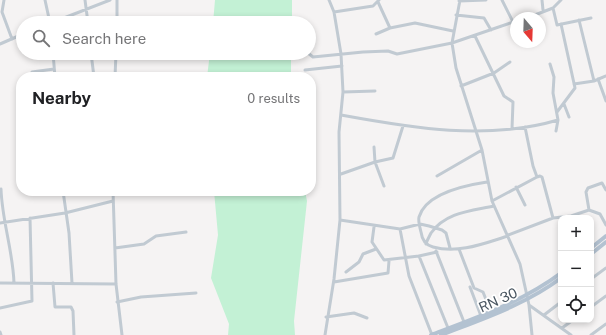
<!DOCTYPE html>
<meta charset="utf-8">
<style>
:root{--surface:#fff;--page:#f2f2f2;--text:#202124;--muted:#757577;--line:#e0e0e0}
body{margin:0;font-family:"Public Sans",sans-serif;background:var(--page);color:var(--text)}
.controls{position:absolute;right:12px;bottom:12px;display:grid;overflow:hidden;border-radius:8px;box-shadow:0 2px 6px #0003}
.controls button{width:36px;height:36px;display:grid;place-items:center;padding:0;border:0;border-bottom:1px solid var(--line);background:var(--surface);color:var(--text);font:20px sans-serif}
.compass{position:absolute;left:510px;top:12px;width:36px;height:36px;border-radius:50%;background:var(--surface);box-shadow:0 2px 6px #0003;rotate:161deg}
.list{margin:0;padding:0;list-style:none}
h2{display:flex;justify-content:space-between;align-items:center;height:52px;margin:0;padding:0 16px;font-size:17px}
h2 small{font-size:13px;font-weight:400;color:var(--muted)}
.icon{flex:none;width:22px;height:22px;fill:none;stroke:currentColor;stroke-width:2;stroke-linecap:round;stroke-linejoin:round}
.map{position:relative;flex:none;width:606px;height:335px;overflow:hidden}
.search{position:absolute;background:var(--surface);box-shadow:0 2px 6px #0003;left:16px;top:16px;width:300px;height:44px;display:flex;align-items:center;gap:10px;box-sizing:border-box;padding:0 14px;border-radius:22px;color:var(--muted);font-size:15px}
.panel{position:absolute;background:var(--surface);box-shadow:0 2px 6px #0003;left:16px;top:72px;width:300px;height:124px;border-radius:16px}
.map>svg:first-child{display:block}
</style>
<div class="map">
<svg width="606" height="335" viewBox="0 0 606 335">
<rect width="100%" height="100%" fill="#f5f3f3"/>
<!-- green -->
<path fill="#c3f1d5" d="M215,0H292V23H213Z
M210,53H291V77H207Z
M214,191H305L307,201L294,321L295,335H228L229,324L211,278L218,235Z"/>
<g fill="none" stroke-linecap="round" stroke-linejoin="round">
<!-- minor -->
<path stroke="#c1cad2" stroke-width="3" d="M4,0L2,12L12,39
M45,0L50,23
M85,0L88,23
M460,0L452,43L456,68L482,150L492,201L520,264L529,305L571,335
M502,0L513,22
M542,0L543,10
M459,1L486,0
M378,2L390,28
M553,8L557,25L591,18
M334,12L373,6L379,0
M456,15L484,18L491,30
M527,18L553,8L561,0
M579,20L594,81
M51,23L110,0
M117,23V0
M376,34L390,28L415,23L453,31
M475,36L504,96L513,102L512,129
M0,44L23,34
M53,53L55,77
M91,53L94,77
M308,53L313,57L363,52L388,51L397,54L452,43L516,21
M91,55L116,56
M550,64L554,77L553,93L558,120L556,131
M305,70L342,66
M32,72L54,69
M115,77L116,53
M598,79L606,101
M574,84L594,81L606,76
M461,86L494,73L510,62
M343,92L375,91
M564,104L569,117
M557,112L575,88L561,24
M341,115C412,128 487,141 558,120
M525,127L533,166L537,177L540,176L542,177L553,218
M374,147L375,162L384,186
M341,174L375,162L393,158L403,126
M437,176L482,150
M487,182C467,185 426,193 419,217C418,221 420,228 421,232C422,240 425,245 433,247C459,254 485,243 508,236
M516,187L525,205
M1,189C2,221 13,251 14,283
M63,191L69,233L72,283
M113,191L116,284L122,335
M43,194L63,191
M492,201L537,177
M589,210L586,192L588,188L602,183L606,190
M340,220L400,229L420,224L429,226L442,230L446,233L450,248
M0,223L65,213L113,201
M374,227L372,242L384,260L419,256L437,252
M400,229L409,276L432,335
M508,235L553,218L571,216L589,210L600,214L606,225
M426,244C427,240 429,237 431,233C446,212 471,211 494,206
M115,248L144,244L156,236L186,232
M459,249L474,288L483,292L491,312
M436,251L464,322
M419,256L448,328
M346,272L359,262L363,254L376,249
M591,279L606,268
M334,282L388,273L389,261
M0,283L116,284
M53,283L55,307H71L73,311L74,335
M470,287L481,316
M117,302L141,297L196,293
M529,305L532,335
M591,307L606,296
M0,308L32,301L30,218
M544,315L561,302
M326,317L354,313L367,318
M562,328L573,320
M0,332L1,335
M325,335L334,279L340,220L339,132L343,92L341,54L334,12L329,0
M591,335L606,324"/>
<!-- major -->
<path stroke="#b3c2d1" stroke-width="4" d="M591,248L606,236
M591,254L606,242
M431,335C476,318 522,302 561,273
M441,335C482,319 525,305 561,278"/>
</g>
<g text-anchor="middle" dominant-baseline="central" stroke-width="3.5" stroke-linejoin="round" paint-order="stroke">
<!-- street labels -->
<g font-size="14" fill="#4a5661" stroke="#fff">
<text transform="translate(498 300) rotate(-24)">RN 30</text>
</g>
</g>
</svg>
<div class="controls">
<button>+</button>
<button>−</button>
<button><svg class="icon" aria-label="locate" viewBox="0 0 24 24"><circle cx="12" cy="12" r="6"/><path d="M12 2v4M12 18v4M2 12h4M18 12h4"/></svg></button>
</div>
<svg class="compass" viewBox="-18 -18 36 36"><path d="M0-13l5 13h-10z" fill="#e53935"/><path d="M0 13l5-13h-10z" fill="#757577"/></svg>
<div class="search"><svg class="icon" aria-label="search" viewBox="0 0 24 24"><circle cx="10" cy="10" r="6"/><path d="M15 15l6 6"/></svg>Search here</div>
<section class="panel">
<h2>Nearby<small>0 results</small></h2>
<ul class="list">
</ul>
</section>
</div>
